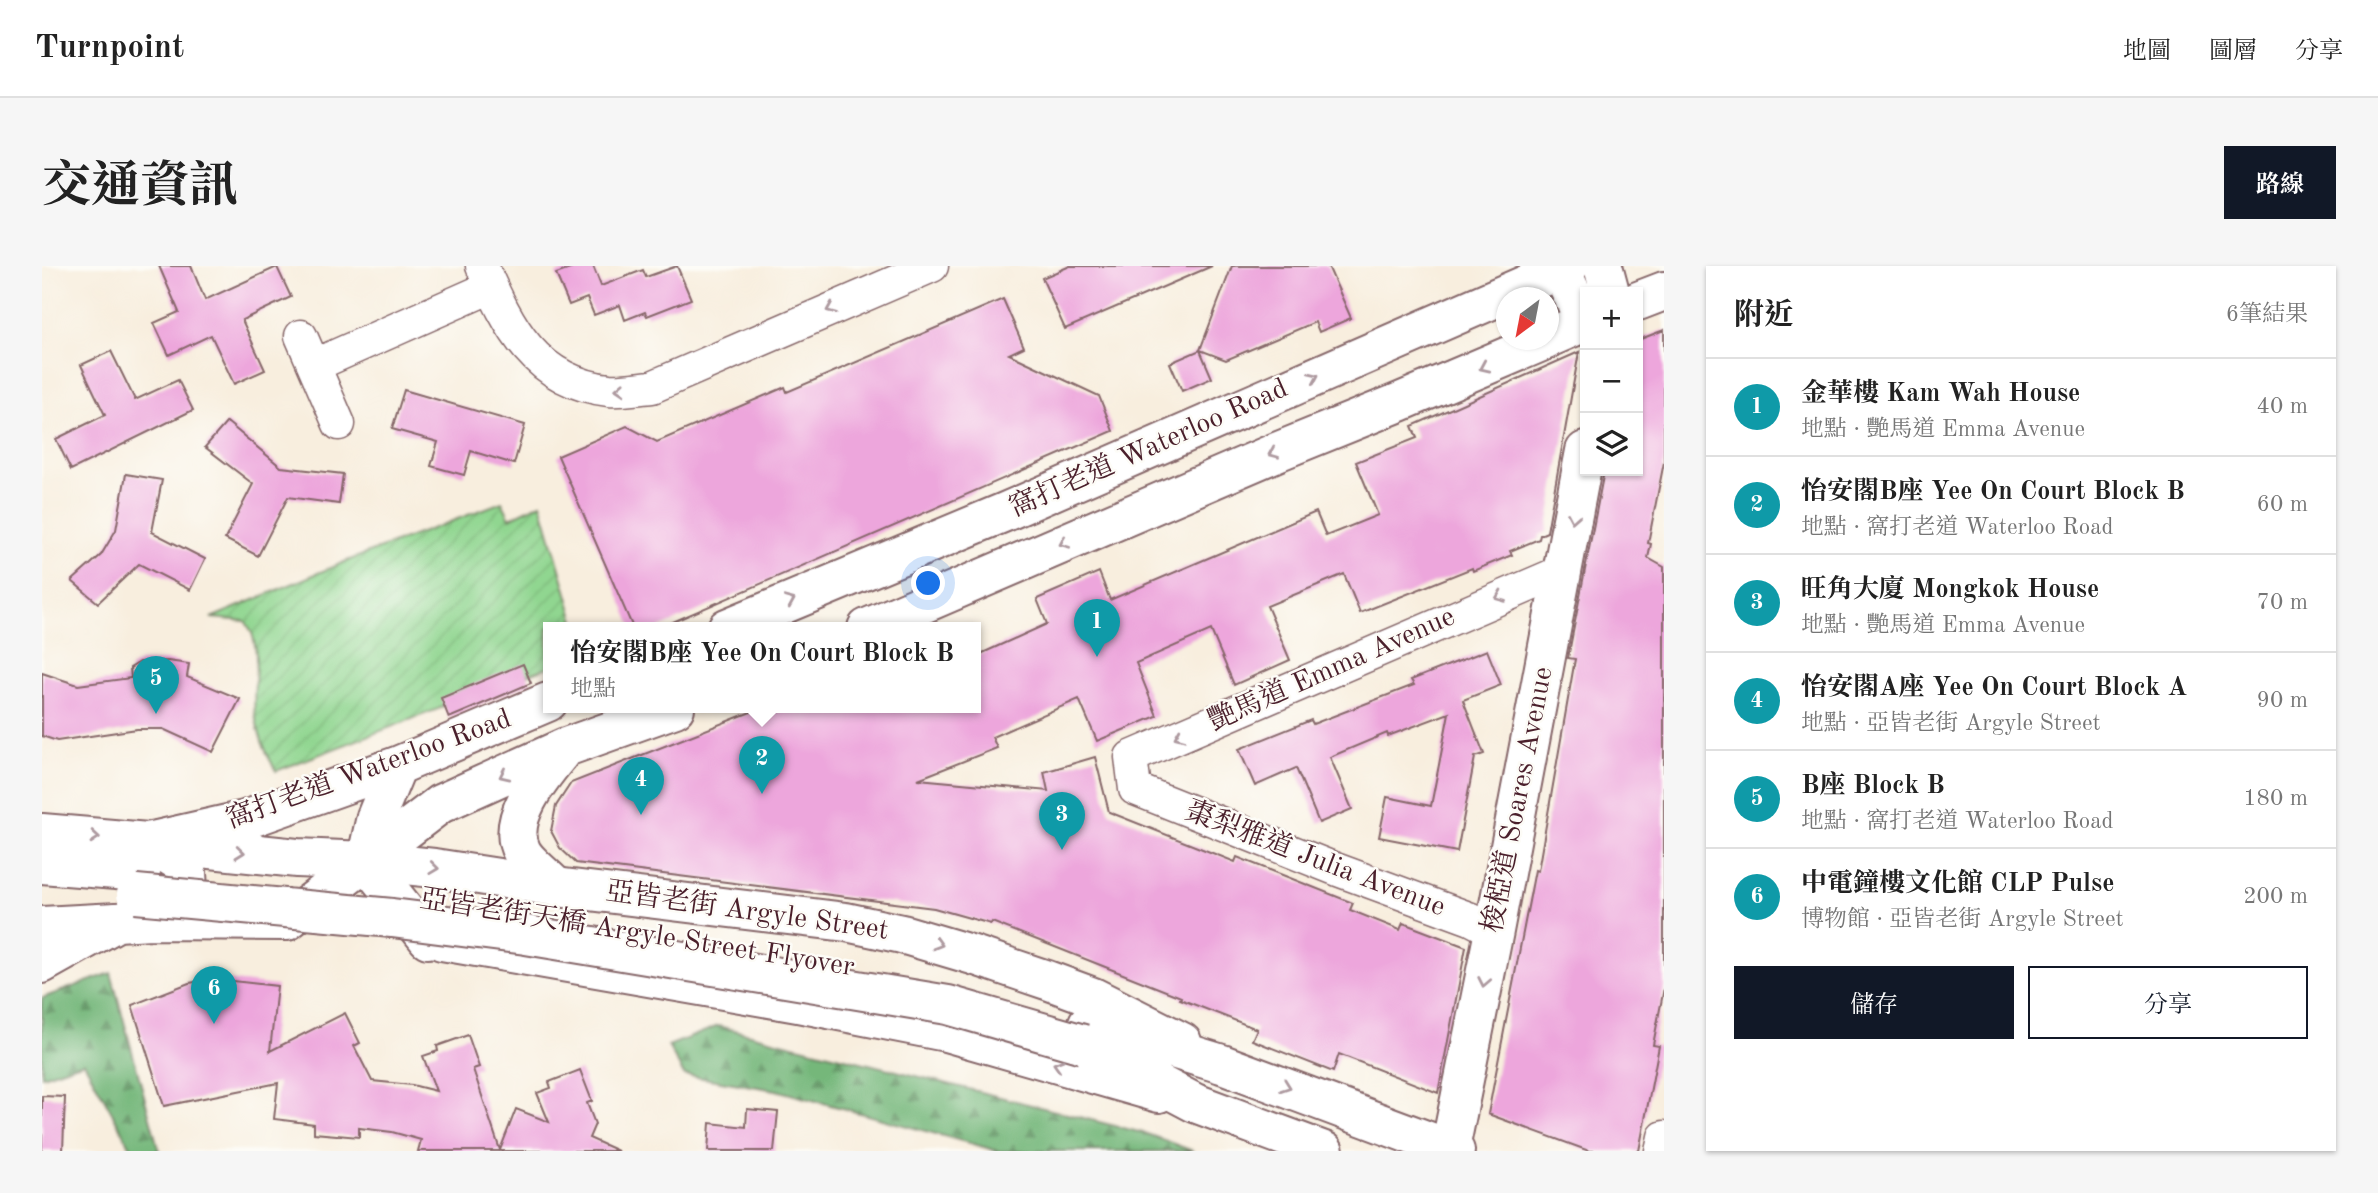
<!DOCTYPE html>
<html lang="zh-TW">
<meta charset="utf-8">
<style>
:root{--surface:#fff;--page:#f6f6f6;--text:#222;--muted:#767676;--line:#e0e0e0;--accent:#111827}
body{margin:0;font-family:"Old Standard TT","Noto Serif TC",serif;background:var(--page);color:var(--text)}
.controls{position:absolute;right:21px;top:21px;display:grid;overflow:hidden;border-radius:0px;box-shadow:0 2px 5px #0004}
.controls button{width:63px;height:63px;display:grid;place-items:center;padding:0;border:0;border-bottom:2px solid var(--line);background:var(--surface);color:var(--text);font:35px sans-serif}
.compass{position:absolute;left:1454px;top:21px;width:63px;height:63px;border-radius:50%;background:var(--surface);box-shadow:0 2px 5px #0004;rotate:212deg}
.you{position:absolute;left:887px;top:318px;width:24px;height:24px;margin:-18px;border:5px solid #fff;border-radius:50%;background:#1a73e8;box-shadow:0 0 0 10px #1a73e833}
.badge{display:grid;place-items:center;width:46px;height:46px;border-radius:50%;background:var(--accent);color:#fff;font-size:23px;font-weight:700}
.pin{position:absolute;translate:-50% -58px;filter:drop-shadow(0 2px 4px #0008)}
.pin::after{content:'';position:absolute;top:37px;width:24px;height:21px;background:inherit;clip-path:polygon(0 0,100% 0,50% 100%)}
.popup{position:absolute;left:501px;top:356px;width:438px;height:91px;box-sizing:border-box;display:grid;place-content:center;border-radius:0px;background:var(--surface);filter:drop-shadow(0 2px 5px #0005);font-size:23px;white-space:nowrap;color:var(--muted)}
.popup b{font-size:26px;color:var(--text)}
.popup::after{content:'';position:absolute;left:50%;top:100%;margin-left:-14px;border:14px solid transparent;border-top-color:var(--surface)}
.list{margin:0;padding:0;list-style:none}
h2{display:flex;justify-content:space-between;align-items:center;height:91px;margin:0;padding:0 28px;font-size:30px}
h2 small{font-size:23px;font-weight:400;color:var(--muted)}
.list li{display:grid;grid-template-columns:46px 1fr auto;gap:21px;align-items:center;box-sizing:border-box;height:98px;padding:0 28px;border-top:2px solid var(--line)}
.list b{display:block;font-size:26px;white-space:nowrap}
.list p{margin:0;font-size:23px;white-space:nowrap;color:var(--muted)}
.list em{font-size:23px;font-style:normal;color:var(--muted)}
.actions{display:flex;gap:14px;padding:21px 28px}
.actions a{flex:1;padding:16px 0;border:2px solid var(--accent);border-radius:0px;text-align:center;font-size:24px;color:var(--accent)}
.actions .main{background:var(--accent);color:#fff}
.icon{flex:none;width:38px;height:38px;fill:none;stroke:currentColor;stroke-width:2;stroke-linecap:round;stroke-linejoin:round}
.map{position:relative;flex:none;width:1622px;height:885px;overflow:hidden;border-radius:0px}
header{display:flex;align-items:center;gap:42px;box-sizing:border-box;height:98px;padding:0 35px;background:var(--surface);border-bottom:2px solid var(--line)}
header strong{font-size:33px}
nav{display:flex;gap:38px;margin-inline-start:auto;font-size:24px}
.intro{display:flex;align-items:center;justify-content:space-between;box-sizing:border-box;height:168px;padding:0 42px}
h1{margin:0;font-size:49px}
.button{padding:18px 32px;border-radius:0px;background:var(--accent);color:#fff;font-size:24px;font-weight:700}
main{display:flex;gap:42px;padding:0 42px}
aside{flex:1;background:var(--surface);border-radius:0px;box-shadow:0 2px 5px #0004}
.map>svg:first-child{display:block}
</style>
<header>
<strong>Turnpoint</strong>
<nav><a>地圖</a><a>圖層</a><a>分享</a></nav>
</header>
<div class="intro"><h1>交通資訊</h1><a class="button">路線</a></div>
<main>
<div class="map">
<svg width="1622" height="885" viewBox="0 0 1622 885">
<defs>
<pattern id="forest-firs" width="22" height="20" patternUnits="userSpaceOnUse" patternTransform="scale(1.75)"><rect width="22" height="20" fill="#74b77a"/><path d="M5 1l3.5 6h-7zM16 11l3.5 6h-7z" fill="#619464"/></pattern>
<pattern id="garden-furrows" width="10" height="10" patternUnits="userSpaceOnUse" patternTransform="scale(1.75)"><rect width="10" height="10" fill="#90d690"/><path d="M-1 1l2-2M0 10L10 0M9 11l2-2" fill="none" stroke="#7eb77c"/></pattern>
</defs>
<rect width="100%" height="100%" fill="#fdfcf7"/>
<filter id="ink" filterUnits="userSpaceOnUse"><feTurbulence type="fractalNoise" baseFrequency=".0143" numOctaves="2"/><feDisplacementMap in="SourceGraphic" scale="14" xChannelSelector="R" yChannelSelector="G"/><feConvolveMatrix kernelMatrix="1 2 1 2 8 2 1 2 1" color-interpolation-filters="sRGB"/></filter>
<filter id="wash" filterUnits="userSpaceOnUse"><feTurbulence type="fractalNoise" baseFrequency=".00686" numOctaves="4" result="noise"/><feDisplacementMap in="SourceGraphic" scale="28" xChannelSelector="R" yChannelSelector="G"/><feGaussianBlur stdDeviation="1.57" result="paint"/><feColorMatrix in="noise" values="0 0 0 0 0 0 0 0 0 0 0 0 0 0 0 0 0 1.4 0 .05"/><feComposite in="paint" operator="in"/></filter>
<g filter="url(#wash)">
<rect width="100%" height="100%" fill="#f8eede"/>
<!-- forest -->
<path fill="url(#forest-firs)" stroke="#5f6b52" stroke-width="2" d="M69,707L117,885H91L42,796L0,810V732Z
M676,760L1105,868L1151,885H956L734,824L642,809L626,780Z"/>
<!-- garden -->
<path fill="url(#garden-furrows)" stroke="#6d7a5e" stroke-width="2" d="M460,236L468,252L499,237L535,362H506V401L234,505C224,488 216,467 213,448C209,418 223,380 203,355L169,352L300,297Z"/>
<g id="blocks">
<!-- building -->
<path fill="#eda6dc" d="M117,0H149L163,34L235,1L249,31L200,54L223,104L192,118L169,69L127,89L112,57L137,46Z
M536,0H551L559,20L601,4L604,11L635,0L649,33L605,50L603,46L583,54L578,39L552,49L545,32L527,39L514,8Z
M1028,0H1170L1023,63L1000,12Z
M1190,0H1286L1309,52L1277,66L1273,56L1184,94L1158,84Z
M961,33L982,81L967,88L1057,130L1071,165L617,362H591L516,190L585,160L615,176L743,121L745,126Z
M1622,64V196L1606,277L1609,278L1606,292L1622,301V722L1611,779L1617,780L1597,885H1547L1446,848L1493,604L1496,605L1533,393L1526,392L1562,205H1596V74Z
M1158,84L1170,112L1140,125L1128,97Z
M69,85L93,134L136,114L151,144L29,204L14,173L63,149L39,99Z
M1537,86L1505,266L1498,269L1497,273L1468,285L1470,289L1431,305L1430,302L1318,347L1302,308L1225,340L1248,394L1192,419L1169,364L1094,397L1115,450L1055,475L1037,433L950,471L955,482L876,513L1006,525L1002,506L1053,491L1067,546L1193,596L1195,591L1311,637L1308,644L1358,664L1361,657L1424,681L1396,827L1297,788L1291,806L1210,774L1215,763L1138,733L1139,731L950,656L949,658L892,642L534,597L518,582L509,565L514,540L529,517L719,442H934V390L1005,358L995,333L1057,306L1068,334L1274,246L1284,270L1336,249L1314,196L1375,172L1370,160Z
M362,124L483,159L472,198L429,185L422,209L389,200L396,176L350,163Z
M185,156L239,201L301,208L297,238L246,231L216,290L183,273L211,218L163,181Z
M84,208L120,214L110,266L163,293L148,324L97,298L56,337L30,315L59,289L74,264Z
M1445,384L1459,419L1421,434L1442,488L1433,491L1415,586L1337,571L1345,531L1389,540L1407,447L1346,470L1345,467L1288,491L1310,543L1277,557L1254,502L1213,520L1197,483L1269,454L1271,458L1372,419L1369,414Z
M126,395L147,398L145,411L198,433L171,486L121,463H95L15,475L0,470V407L36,419L89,412L88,402L98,396Z
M481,398L489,417L407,452L399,432Z
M173,713L235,720L228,785L303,747L318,777L312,780L330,815L370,819L394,825L381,790L396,785L395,780L426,769L437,801L431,803L458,884L474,843L507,856L495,827L509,822L507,816L538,804L550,835L545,837L553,858L547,872L576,885H376L379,874L350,866L317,862V871L272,867V858L232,853L236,817L122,840L90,739L147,717Z
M0,830L23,831L21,885H0Z
M705,843L736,846L732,885H666L668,857L704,861Z"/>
</g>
</g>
<g filter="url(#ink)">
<use href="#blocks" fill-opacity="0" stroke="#87676a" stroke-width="2"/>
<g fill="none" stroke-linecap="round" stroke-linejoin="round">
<defs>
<path id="street" d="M440,0C467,61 493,116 567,124C581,125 597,122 610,121L890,0
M259,70L297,158
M273,99L449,21
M1452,665L1429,653L1296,604L1093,523L1089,491L1521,305
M1619,885L1622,871"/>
<path id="secondary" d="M1517,0L1543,56
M1561,0L1568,26
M111,577L255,592L324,595L392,602L514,621L804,656L860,668L931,689L1005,714L1051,731L1140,776
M0,660L75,656
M400,675L756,737L904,766L1117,827
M1408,883L1452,665L1543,185"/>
<path id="primary" d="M1596,35L1622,25
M1506,72L1543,56
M685,362L963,246L1527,0
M825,362L1237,185L1358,136L1504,74
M0,567L106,576L203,554L355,500L506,436
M106,576L144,600C150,631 139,637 113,651
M324,595L334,551L355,500
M324,595L386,673
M0,598L99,606
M514,621C505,611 486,597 480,586C462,553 501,508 520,485
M0,698L75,656L109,654L245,655L398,538L524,481L633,442
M1046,757L1180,798L1413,885
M1041,778L1153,837L1282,885"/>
</defs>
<!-- street casing -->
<use href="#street" stroke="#87676a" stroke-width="35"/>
<!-- secondary casing -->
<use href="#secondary" stroke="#87676a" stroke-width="42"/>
<!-- primary casing -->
<use href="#primary" stroke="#87676a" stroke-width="42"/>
<!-- street -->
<use href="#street" stroke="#fff" stroke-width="32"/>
<!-- secondary -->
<use href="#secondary" stroke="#fff" stroke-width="38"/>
<!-- primary -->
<use href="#primary" stroke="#fff" stroke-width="38"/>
<defs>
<path id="primary-bridge" d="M94,628L350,652L484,669L906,739L1041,778"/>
</defs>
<!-- primary-bridge casing -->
<use href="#primary-bridge" stroke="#87676a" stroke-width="42" stroke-linecap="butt"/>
<!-- primary-bridge -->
<use href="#primary-bridge" stroke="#fff" stroke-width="38"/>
</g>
<!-- one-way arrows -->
<defs><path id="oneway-chevron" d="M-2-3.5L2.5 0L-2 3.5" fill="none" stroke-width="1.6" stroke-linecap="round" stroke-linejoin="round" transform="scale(1.75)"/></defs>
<g stroke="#ae9aa0">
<use href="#oneway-chevron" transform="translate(789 43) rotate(157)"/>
<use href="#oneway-chevron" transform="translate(1442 101) rotate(156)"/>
<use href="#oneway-chevron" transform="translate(1272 111) rotate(-24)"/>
<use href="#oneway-chevron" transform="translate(578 123) rotate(177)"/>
<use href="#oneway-chevron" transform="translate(1231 187) rotate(157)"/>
<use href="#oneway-chevron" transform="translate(1531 252) rotate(100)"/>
<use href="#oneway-chevron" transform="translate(1022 277) rotate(157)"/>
<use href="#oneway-chevron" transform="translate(1458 331) rotate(158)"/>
<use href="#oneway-chevron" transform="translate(748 335) rotate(-23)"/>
<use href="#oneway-chevron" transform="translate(1137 470) rotate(157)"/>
<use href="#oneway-chevron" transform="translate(462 509) rotate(155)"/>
<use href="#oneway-chevron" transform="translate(53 571) rotate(5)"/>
<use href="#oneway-chevron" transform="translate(198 586) rotate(6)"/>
<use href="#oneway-chevron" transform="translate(392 602) rotate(7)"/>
<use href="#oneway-chevron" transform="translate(896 678) rotate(16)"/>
<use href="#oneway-chevron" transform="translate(1442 716) rotate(101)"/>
<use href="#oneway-chevron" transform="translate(1016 799) rotate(-163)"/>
<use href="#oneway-chevron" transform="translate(1244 820) rotate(20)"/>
</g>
</g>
<g text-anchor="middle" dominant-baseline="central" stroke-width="5" stroke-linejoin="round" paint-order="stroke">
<!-- street labels -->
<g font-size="28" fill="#4a1f2b" stroke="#fdfcf7">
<text transform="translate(1107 183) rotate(-24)">窩打老道 Waterloo Road</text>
<text transform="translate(1290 404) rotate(-24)">艷馬道 Emma Avenue</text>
<text transform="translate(327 504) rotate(-20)">窩打老道 Waterloo Road</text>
<text transform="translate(1477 534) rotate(-79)">梭椏道 Soares Avenue</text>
<text transform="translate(1273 594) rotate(21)">棗梨雅道 Julia Avenue</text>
<text transform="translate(705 646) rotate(8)">亞皆老街 Argyle Street</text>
<text transform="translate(595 668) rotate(9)">亞皆老街天橋 Argyle Street Flyover</text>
</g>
</g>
</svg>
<div class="controls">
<button>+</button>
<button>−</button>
<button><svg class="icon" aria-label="layers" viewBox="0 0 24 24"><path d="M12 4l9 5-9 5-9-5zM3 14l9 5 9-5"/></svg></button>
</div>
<svg class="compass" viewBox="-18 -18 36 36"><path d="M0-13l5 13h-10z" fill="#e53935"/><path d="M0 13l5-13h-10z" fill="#767676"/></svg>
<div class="you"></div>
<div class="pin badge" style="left:1055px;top:391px;background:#0f9aa8">1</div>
<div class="pin badge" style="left:720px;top:528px;background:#0f9aa8">2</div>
<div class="popup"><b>怡安閣B座 Yee On Court Block B</b>地點</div>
<div class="pin badge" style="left:1020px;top:584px;background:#0f9aa8">3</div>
<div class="pin badge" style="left:599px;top:549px;background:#0f9aa8">4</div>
<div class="pin badge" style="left:114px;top:448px;background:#0f9aa8">5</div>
<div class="pin badge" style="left:172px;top:758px;background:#0f9aa8">6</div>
</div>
<aside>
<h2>附近<small>6筆結果</small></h2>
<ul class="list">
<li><span class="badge" style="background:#0f9aa8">1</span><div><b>金華樓 Kam Wah House</b><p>地點 · 艷馬道 Emma Avenue</p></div><em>40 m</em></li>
<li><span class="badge" style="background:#0f9aa8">2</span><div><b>怡安閣B座 Yee On Court Block B</b><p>地點 · 窩打老道 Waterloo Road</p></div><em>60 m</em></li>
<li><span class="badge" style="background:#0f9aa8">3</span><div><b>旺角大廈 Mongkok House</b><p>地點 · 艷馬道 Emma Avenue</p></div><em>70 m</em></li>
<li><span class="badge" style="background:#0f9aa8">4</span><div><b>怡安閣A座 Yee On Court Block A</b><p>地點 · 亞皆老街 Argyle Street</p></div><em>90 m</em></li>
<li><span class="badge" style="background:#0f9aa8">5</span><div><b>B座 Block B</b><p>地點 · 窩打老道 Waterloo Road</p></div><em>180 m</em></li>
<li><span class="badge" style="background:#0f9aa8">6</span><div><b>中電鐘樓文化館 CLP Pulse</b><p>博物館 · 亞皆老街 Argyle Street</p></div><em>200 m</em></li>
</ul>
<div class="actions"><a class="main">儲存</a><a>分享</a></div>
</aside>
</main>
